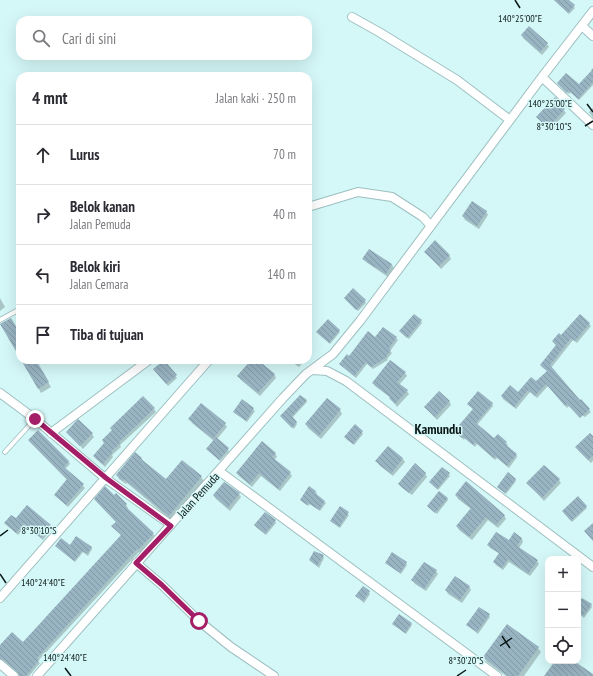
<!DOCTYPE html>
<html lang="id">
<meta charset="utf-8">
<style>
:root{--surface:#fff;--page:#f7f7f7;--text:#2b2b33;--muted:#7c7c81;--line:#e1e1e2}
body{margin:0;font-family:"PT Sans Narrow",sans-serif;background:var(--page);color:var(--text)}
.controls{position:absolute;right:12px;bottom:12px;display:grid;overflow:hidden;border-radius:8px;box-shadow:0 4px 16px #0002}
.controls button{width:36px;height:36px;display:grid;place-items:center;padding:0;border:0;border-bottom:1px solid var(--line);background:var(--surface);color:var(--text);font:20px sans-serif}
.stop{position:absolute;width:12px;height:12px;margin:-9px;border:3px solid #a41d67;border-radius:50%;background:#fff}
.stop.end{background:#a41d67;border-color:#fff;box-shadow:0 1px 4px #0008}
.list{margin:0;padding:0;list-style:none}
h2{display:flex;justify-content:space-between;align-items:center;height:52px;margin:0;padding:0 16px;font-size:17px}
h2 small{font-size:13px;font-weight:400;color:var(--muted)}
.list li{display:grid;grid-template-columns:26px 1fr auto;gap:12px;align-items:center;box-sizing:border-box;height:60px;padding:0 16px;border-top:1px solid var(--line)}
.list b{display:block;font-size:15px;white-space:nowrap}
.list p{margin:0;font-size:13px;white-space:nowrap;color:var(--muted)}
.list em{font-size:13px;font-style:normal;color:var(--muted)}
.icon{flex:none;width:22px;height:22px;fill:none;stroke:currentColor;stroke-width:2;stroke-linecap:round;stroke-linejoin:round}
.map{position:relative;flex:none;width:593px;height:676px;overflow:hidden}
.search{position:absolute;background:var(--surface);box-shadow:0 4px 16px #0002;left:16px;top:16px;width:296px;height:44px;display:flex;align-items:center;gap:10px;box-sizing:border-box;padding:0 14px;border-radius:12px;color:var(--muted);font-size:15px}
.panel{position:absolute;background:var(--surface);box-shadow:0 4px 16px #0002;left:16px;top:72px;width:296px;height:292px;border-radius:12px}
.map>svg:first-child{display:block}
</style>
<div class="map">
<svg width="593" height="676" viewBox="0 0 593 676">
<defs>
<pattern id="building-back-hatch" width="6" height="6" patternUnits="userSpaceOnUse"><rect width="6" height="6" fill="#98b3c1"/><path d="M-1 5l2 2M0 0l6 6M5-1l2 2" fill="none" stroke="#8299a5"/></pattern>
</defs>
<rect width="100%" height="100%" fill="#d4f7f7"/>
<!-- shadow -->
<path fill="#0003" d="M554,0H568L575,8L569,14Z
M529,28L547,44L549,47L542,55L524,39L522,36Z
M593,68V85L579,100L571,92L569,94L558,83L579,86L592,71L591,70Z
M559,102L560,106L566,113L550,130L537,117Z
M593,108V118L589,112Z
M486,211L488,215L479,229L465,220L463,216Z
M425,252L449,255L451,259L441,269Z
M364,259L392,265L394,268L388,277L366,262Z
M0,298L5,307L0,311Z
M346,300L365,301L366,303L358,311Z
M421,321L422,323L409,339L402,333L400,331Z
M589,324L591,326L577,343L573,340L551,368L579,401L589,410L591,412L585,417L569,406L567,408L548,386L537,398L530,392L516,409L503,399L502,396L518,393L536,382L548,372L541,366L557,346L553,342Z
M339,330L340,332L330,344L317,332Z
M396,338L398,340L390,351L392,353L387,359L388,360L373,369L367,364L356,378L340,364L376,339Z
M308,346L312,351L308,356Z
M22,360H35L51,387L41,393Z
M252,360H257L274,374L276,378L260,396L241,380L239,376Z
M289,360H305L299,367Z
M164,361L177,378L168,386L156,371Z
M405,373L407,376L399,385L407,391L409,394L397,407L391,398L375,386L373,383Z
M327,399L340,410L342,414L321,439L308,428L306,424Z
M306,400L307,402L292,418L297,424L294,429L283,418Z
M242,401L255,411L247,422L234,412Z
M449,401L451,405L437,420L425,407Z
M492,403L493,406L477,425L494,440L498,436L506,443L508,445L506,447L516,454L517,457L509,468L497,458L495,460L477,444L475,447L465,438L464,440L455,431L474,410L468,404Z
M154,409L156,412L120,445L121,447L112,455L113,457L105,467L96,459L94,456Z
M190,419L225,424L227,427L217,439L229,451L220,461L207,449L214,441L192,423Z
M38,432L69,462L70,464L65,469L85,488L68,507L55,495L67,480L29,441Z
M67,432L92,434L94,437L83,449Z
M362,432L363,434L354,445L346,439Z
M593,438V461L591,463L578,450Z
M388,447L403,459L405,462L393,476L379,465L377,461Z
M275,453L277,457L274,460L290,473L292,476L280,491L261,476L252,487L239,476L237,473Z
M141,458L144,462L166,481L201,477L204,481L171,520L127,483L126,484L119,479L117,475Z
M442,468L450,476L438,490L430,482Z
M425,473L427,477L412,495L401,487L399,484Z
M515,479L516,481L506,494L498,487Z
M559,480L561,483L544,501L528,483Z
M316,492L317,494L316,495L326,503L320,511L310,504L308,506L301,500Z
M116,494L126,505L128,508L127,509L155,536L140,553L139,552L38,661L40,663L29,676H20L3,661L0,662V646L23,643L122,536L113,526L116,522L97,502L114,496Z
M239,494L241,497L230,511L216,499L214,496Z
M456,495L504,515L506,519L498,528L488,520L472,540L459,530L457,526L471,509L458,499Z
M447,498L448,500L437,514L428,506Z
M586,506L587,508L572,522L564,513Z
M27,507L51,526L52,529L43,540L26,526L18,535L5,523L16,520Z
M340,508L349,515L340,528L331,521Z
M275,521L276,523L266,535L256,527Z
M514,534L522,539L523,542L519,548L537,561L539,564L530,576L509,562L503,570L496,565L494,562L500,554L490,548L488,545L509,541Z
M56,546L91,547L92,549L88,556L83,552L75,562Z
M323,556L324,558L319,568L310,560Z
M386,563H406L407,565L401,574Z
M436,571L438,574L426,591L415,584L413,580Z
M548,585V592L546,589Z
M469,586L471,590L462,603L448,594L446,590Z
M369,592L370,594L364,603L356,596Z
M578,605H591L592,607L584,618L578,613Z
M489,615L490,617L478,634L467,625Z
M411,623L412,625L406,634L393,624Z
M538,648L541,652L524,676H506L487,662L484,658Z"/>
<!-- building -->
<path fill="url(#building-back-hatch)" d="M554,0H569L575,5L568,13Z
M529,26L548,43L540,52L521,35Z
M593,69V82L578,99L569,91L567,93L557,83L566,73L579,84Z
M555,97L560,101L558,103L565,109L548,128L536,117Z
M472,201L487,211L477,226L462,216Z
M435,240L450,255L439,266L424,252Z
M369,249L392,264L386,274L362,259Z
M353,288L366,300L356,310L344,298Z
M414,314L422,320L407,338L399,331Z
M580,314L590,323L575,341L571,338L550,365L580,400L581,399L590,409L580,418L567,404L565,406L546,384L535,396L528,390L514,407L501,396L510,385L518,392L531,377L536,381L547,371L540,365L556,345L552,341L559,333L561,335Z
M11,318L20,333V358L0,324Z
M328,319L340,330L329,343L316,332Z
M383,327L397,337L389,348L391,350L386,356L387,357L371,367L366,362L354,376L339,364L347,354L349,356L368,331L375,337Z
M21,360H36L49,382L38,389Z
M164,360L177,375L166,384L153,369Z
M251,360H258L275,374L258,393L237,376Z
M390,360L406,372L397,382L408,390L395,404L389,398L390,397L372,383Z
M439,391L450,401L435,417L424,407Z
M478,391L493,403L476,423L494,438L498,434L507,442L505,444L517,454L507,466L495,456L494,458L475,442L473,445L463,437L462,438L454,431L473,409L467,404Z
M300,395L307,400L292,416L297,422L292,428L280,416Z
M143,396L155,408L119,442L120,443L111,452L112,453L103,464L93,456L104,443L102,440L112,430L110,428Z
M327,398L341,409L319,436L305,424Z
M242,399L254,408L246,421L233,412Z
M201,403L226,423L213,439L188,419Z
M78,419L93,433L80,446L66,432Z
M355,424L363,431L353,444L344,437Z
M38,430L69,461L64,467L84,484L66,505L54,495L67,479L28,440Z
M590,433L593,436V456L588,460L575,447Z
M216,437L229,448L219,460L206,449Z
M262,441L276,453L272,457L291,472L278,489L259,473L250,484L236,473Z
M388,446L403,458L391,474L375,461Z
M135,452L142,458L141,459L166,479L182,460L202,476L169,516L124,479L123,481L116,475Z
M415,463L426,473L409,493L398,484Z
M544,465L560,479L542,498L526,483Z
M442,467L450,473L437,489L429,482Z
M508,472L516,479L505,493L497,487Z
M466,481L505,515L496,525L486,517L469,537L456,526L471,508L455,495Z
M224,482L240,493L228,508L213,495Z
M105,486L114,495L116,493L127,504L125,506L154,533L138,550L137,549L37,658L39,660L26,676H19L18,672L4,660L0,659V645L12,632L23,642L121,535L111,526L116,522L94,499Z
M309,486L316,491L315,493L325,501L319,510L308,503L307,505L300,500Z
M439,491L448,498L435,513L427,506Z
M578,496L587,506L571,521L562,511Z
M27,505L51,525L41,538L24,523L16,533L4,523L11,515L16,518Z
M340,506L349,512L339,527L330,521Z
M265,512L276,520L265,534L254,525Z
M593,523V541L584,531Z
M496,532L509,540L514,532L522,538L517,546L538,560L528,574L508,559L502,568L493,562L499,553L487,545Z
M76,536L92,547L87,554L82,551L74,561L55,546L61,538L70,545Z
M314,551L324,555L317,566L309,560Z
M392,552L407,562L400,573L385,563Z
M424,562L437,570L424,589L411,580Z
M455,576L470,586L460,600L445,590Z
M363,586L370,591L363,601L355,596Z
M582,598L592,604L583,616L578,613V603Z
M479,607L490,614L477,632L466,625Z
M399,614L412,623L405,633L392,624Z
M507,624L539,647L518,676H508L483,657Z
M555,661H574L593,674V676H544Z"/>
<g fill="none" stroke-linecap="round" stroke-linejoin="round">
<defs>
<path id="service" d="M0,320L20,309
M5,452L35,419"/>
<path id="minor" d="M352,17L379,32L457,80L510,120
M582,26L593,36
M542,77L593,125
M308,207L358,192L392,197L423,217L431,226
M313,370L327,371L346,381L593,567
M0,393L35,419L105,478L171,525
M51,433L149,360
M219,471L497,676
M136,563L162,585L199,621L231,647L274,676
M0,598L209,360
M0,664L14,676
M37,676L283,398L306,374L333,354L360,321L542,77L593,11"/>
</defs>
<!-- service casing -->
<use href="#service" stroke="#9ebfc0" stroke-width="5.5"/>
<!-- minor casing -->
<use href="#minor" stroke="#9ebfc0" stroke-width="10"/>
<!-- service -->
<use href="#service" stroke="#fff" stroke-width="4"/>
<!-- minor -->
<use href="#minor" stroke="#fff" stroke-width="8"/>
</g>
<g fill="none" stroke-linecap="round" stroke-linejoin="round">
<!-- route -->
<path stroke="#a41d67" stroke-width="5" d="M35,419L106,478L171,526L136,563L162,585L199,621"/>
</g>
<!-- ticks -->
<path fill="none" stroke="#0a1717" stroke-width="1.5" d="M515,0L520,8M587,104L593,112M585,126L593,121M0,536L8,530M0,574L6,583M502,636L510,648M500,646L512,638M65,668L71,676M457,676L466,670"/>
<g text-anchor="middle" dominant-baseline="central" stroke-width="3" stroke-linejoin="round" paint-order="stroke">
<!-- street labels -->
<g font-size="12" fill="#0a1717" stroke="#d4f7f7">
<text transform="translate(198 495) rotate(-48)">Jalan Pemuda</text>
</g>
<!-- quarter labels -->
<g font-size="14" font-weight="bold" fill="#0a1717" stroke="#d4f7f7">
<text x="438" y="429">Kamundu</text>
</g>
</g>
<g font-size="10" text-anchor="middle" fill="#0a1717" stroke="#d4f7f7" stroke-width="3" stroke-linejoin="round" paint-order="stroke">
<text x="520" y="22">140°25'00"E</text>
<text x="550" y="107">140°25'00"E</text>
<text x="554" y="130">8°30'10"S</text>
<text x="39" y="534">8°30'10"S</text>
<text x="43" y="586">140°24'40"E</text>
<text x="65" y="661">140°24'40"E</text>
<text x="466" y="664">8°30'20"S</text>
</g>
</svg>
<div class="controls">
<button>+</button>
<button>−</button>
<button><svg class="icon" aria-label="locate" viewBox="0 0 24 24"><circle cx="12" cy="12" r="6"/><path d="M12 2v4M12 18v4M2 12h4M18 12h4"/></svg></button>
</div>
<div class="stop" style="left:199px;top:621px"></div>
<div class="stop end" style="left:35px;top:419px"></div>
<div class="search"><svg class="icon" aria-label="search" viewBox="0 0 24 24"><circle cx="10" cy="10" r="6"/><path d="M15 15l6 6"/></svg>Cari di sini</div>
<section class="panel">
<h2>4 mnt<small>Jalan kaki · 250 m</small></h2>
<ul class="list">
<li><svg class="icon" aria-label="ahead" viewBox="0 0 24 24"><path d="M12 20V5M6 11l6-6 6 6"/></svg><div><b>Lurus</b></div><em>70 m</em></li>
<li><svg class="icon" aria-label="right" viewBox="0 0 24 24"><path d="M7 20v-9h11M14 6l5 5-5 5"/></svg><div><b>Belok kanan</b><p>Jalan Pemuda</p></div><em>40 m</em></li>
<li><svg class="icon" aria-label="left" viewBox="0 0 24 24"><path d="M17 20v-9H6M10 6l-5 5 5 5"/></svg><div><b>Belok kiri</b><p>Jalan Cemara</p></div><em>140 m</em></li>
<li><svg class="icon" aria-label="arrive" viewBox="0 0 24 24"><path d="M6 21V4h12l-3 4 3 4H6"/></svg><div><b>Tiba di tujuan</b></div></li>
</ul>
</section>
</div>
